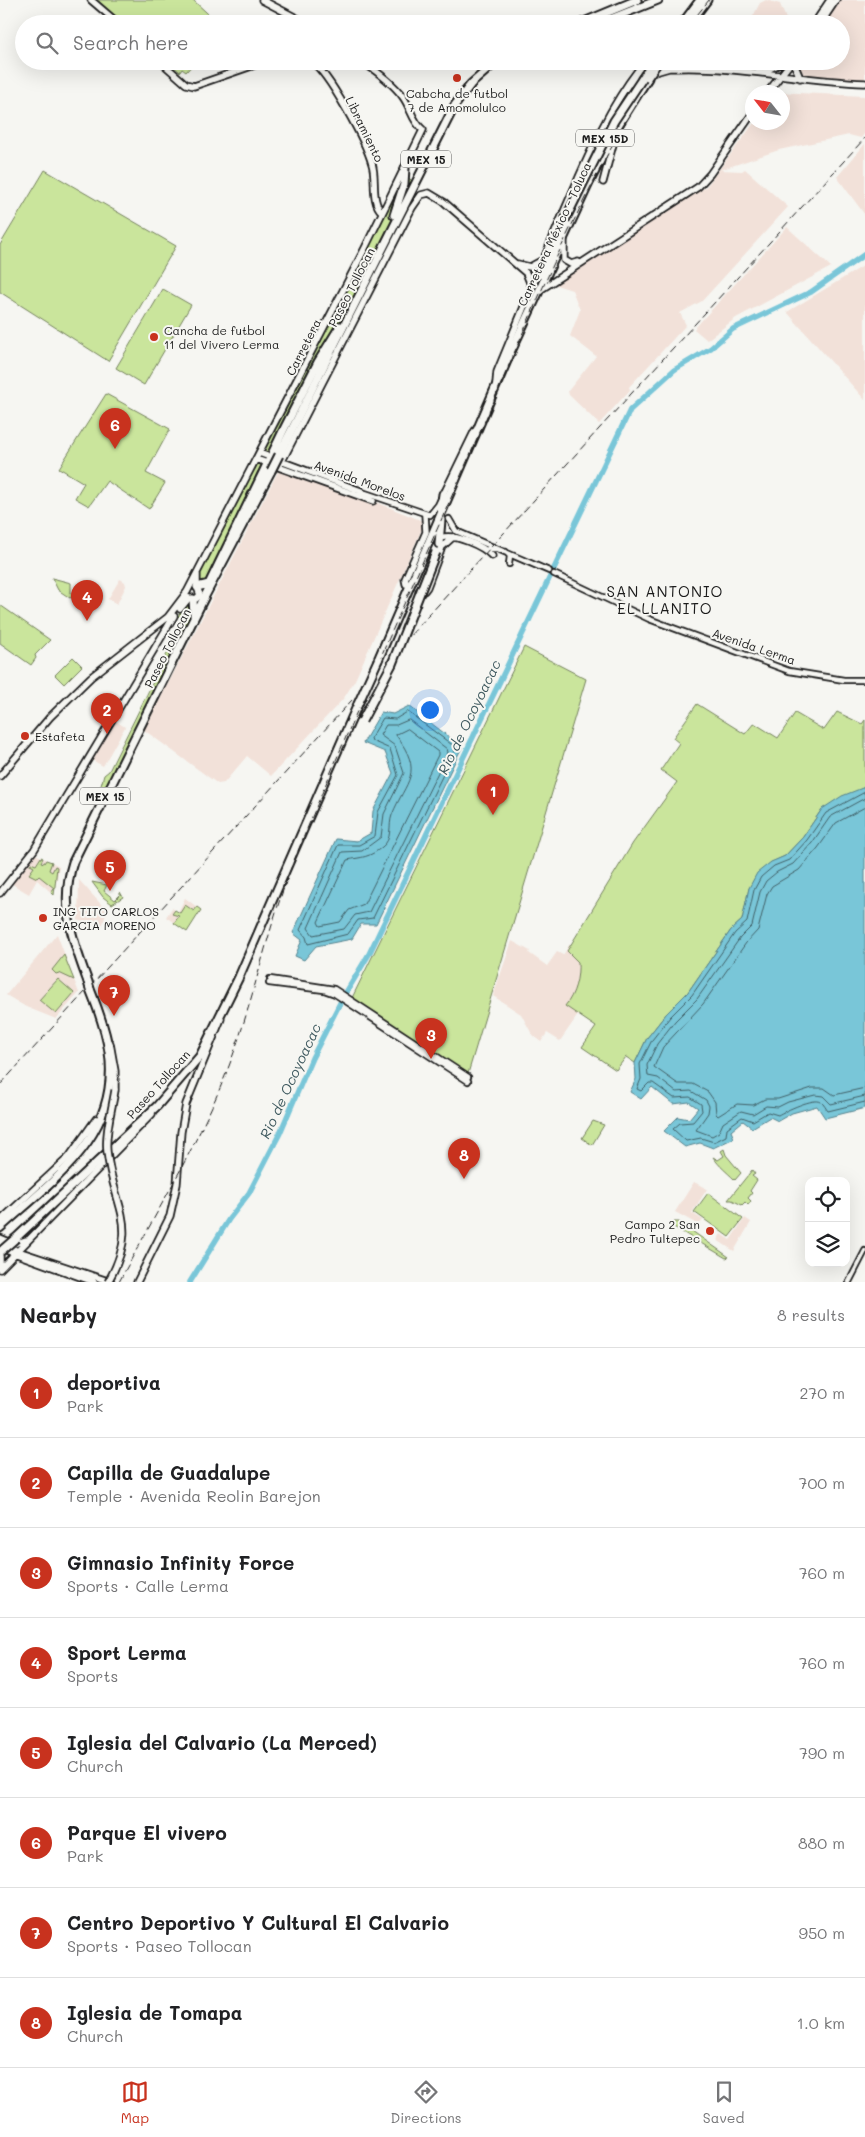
<!DOCTYPE html>
<meta charset="utf-8">
<style>
:root{--surface:#fff;--page:#f2f2f2;--text:#202124;--muted:#757577;--line:#e0e0e0;--accent:#c8321e}
body{margin:0;font-family:Mali,sans-serif;background:var(--page);color:var(--text)}
.controls{position:absolute;right:15px;bottom:15px;display:grid;overflow:hidden;border-radius:10px;box-shadow:0 5px 20px #0002}
.controls button{width:45px;height:45px;display:grid;place-items:center;padding:0;border:0;border-bottom:1px solid var(--line);background:var(--surface);color:var(--text);font:25px sans-serif}
.compass{position:absolute;left:745px;top:85px;width:45px;height:45px;border-radius:50%;background:var(--surface);box-shadow:0 5px 20px #0002;rotate:301deg}
.you{position:absolute;left:429px;top:709px;width:18px;height:18px;margin:-12px;border:4px solid #fff;border-radius:50%;background:#1a73e8;box-shadow:0 0 0 8px #1a73e833}
.badge{display:grid;place-items:center;width:32px;height:32px;border-radius:50%;background:var(--accent);color:#fff;font-size:16px;font-weight:700}
.pin{position:absolute;translate:-50% -41px;filter:drop-shadow(0 1px 2px #0008)}
.pin::after{content:'';position:absolute;top:26px;width:18px;height:15px;background:inherit;clip-path:polygon(0 0,100% 0,50% 100%)}
.list{margin:0;padding:0;list-style:none}
h2{display:flex;justify-content:space-between;align-items:center;height:65px;margin:0;padding:0 20px;font-size:21px}
h2 small{font-size:16px;font-weight:400;color:var(--muted)}
.list li{display:grid;grid-template-columns:32px 1fr auto;gap:15px;align-items:center;box-sizing:border-box;height:90px;padding:0 20px;border-top:1px solid var(--line)}
.list b{display:block;font-size:19px;white-space:nowrap}
.list p{margin:0;font-size:16px;white-space:nowrap;color:var(--muted)}
.list em{font-size:16px;font-style:normal;color:var(--muted)}
.icon{flex:none;width:28px;height:28px;fill:none;stroke:currentColor;stroke-width:2;stroke-linecap:round;stroke-linejoin:round}
.map{position:relative;flex:none;width:865px;height:1282px;overflow:hidden}
.search{position:absolute;background:var(--surface);box-shadow:0 5px 20px #0002;left:15px;right:15px;top:15px;height:55px;display:flex;align-items:center;gap:12px;box-sizing:border-box;padding:0 18px;border-radius:28px;color:var(--muted);font-size:19px}
.sheet{height:785px;background:var(--surface)}
nav{display:flex;justify-content:space-around;align-items:center;box-sizing:border-box;height:70px;border-top:1px solid var(--line);background:var(--surface);font-size:14px;color:var(--muted)}
nav a{display:grid;justify-items:center;gap:2px}
nav .on{color:var(--accent)}
.map>svg:first-child{display:block}
</style>
<div class="map">
<svg width="865" height="1282" viewBox="0 0 865 1282">
<rect width="100%" height="100%" fill="#f6f6f2"/>
<filter id="ink" filterUnits="userSpaceOnUse"><feTurbulence type="fractalNoise" baseFrequency=".02" numOctaves="2"/><feDisplacementMap in="SourceGraphic" scale="10" xChannelSelector="R" yChannelSelector="G"/><feConvolveMatrix kernelMatrix="1 2 1 2 8 2 1 2 1" color-interpolation-filters="sRGB"/></filter>
<g filter="url(#ink)">
<!-- built -->
<path fill="#f2e1d9" d="M766,0L780,4L788,24H749L760,3Z
M840,0H865V79L805,75L798,69V61H841V24H823Z
M776,92L865,96V133L861,138L849,135L779,150L720,170L742,171L745,169L788,207L702,301L680,313L686,325L629,387L630,390L599,424L569,395L568,391L596,356L570,336L580,310L572,290L575,291L550,283L706,187L754,123L782,122V92Z
M865,144V215L837,177Z
M787,227L831,267L736,318L707,340L694,329Z
M865,265V400L787,312Z
M282,464L425,522L355,680L344,698L271,776L247,756L224,783L218,784L144,730Z
M120,579L125,582L126,586L117,604L108,599Z
M114,720L125,727L103,766L90,759Z
M35,854L59,866L54,895L37,880L29,894L12,884Z
M79,880L107,911L101,930L78,920Z
M185,898L201,910L187,932L166,917L172,908L178,912Z
M57,934L79,993L56,1019L26,1007L6,995Z
M512,941L530,951L529,953L547,966L557,952L563,955L570,944L591,958L672,969L582,1047L596,1027L578,1015L560,1041L547,1033L541,1042L533,1036L521,1014L493,996Z
M694,1182L707,1189L692,1213L703,1220L699,1225L675,1212Z
M745,1218L751,1222L734,1251L717,1240L721,1234L730,1240Z"/>
<!-- green -->
<path fill="#cae59c" stroke="#73805c" d="M95,0H193L219,24H123Z
M167,61H196L186,72L182,69L180,72Z
M45,170L176,246L108,361L0,292V245Z
M408,177L413,182L387,237L270,453L264,450L402,179Z
M163,289L191,305L144,385L116,368Z
M106,394L170,429L146,473L165,483L149,509L107,481L89,506L75,498L84,483L59,468Z
M256,459L268,463L258,471L226,539L212,575L209,581L202,584L197,572Z
M52,578L71,583V593L78,594L70,598L58,590Z
M190,603L192,604L194,614L106,786L98,796L104,775L109,771C135,719 159,669 184,620L178,616L186,604Z
M0,605L50,640L35,655L36,658L31,665L0,643Z
M524,647L586,679L467,1077L420,1042L350,1002Z
M73,657L82,666L64,684L55,675Z
M697,704L745,734L754,723L778,738L795,713L824,730L837,712L862,724L865,720V787L822,809L803,837L785,856L770,863L749,888L742,920L731,930L688,992L666,1014L647,1038L635,1063L626,1057L616,1070L582,1047L596,1027L565,1006C575,994 579,977 578,962L567,951L633,843L677,782L661,770L679,743L673,738Z
M41,857L43,858L41,862L44,863L46,860L52,862L49,870L52,872L55,866L57,867L54,895L51,892L54,888L39,876L37,878L29,874L34,867L30,865L31,863L36,865Z
M92,882L107,885L104,891L115,900L120,895V892L123,897L112,904L103,897Z
M185,905L194,911L197,907L201,910L187,932L174,923L179,916L172,914L175,910L180,913Z
M64,955L74,980L59,973L56,974L52,970Z
M58,979L74,993L56,1014L39,1000Z
M593,1121L604,1125L592,1145L582,1138Z
M724,1149L726,1155L741,1173L735,1180C726,1171 720,1167 713,1157L718,1160L724,1156L721,1151Z
M752,1170L755,1174L752,1176L757,1180L750,1191L752,1193L748,1198L751,1201L748,1205L745,1202L742,1205L732,1200H728Z
M708,1193L743,1219L729,1237L694,1212Z
M674,1222H679L729,1257L726,1258L672,1226Z"/>
<!-- water -->
<path fill="#79c6d8" stroke="#54828d" d="M409,706L462,747L376,924H361L352,939L316,946L304,960L295,956L302,940L293,933L336,839L357,841L371,833L373,811L393,773L385,752L363,743L381,712L393,714Z
M865,787V1108L825,1118L817,1106L792,1113L778,1121L770,1117L752,1128L743,1121L731,1131L734,1138L713,1148L700,1143L685,1147L664,1131L678,1117L689,1119L698,1108L689,1102L673,1104L652,1087L641,1099L630,1092L636,1079L635,1063L647,1038L666,1014L688,992L731,930L742,920L749,888L757,873L771,862L785,856L803,837L822,809L842,796Z"/>
<g fill="none" stroke-linecap="round" stroke-linejoin="round">
<!-- shore -->
<path stroke="#416067" stroke-width="1" d="M408,712L455,747V750L373,918L358,920L348,934L308,944L306,937L300,930L338,845H359L375,836L378,812L398,775L390,749L372,741L371,738L383,718L395,719Z
M409,720L447,749L448,752L369,912L355,915L344,929L313,935L308,928L342,852L362,851L381,837L384,814L404,773L395,746L380,735L386,725H396Z
M408,729L438,752V755L364,904L349,910L340,922L320,926L318,922L347,860C362,857 369,858 382,847C393,839 388,826 392,815C406,780 425,774 396,735Z
M865,792L826,813L807,840L789,860L774,866L761,877L754,890L747,922L735,933L692,995L670,1017L652,1040L640,1064L641,1079L637,1089L641,1091L649,1083H653L674,1098L690,1097L701,1104L702,1111L693,1122L680,1123L673,1129L686,1141L701,1138L714,1142L726,1136L727,1128L742,1117L753,1121L768,1112L778,1115C785,1111 814,1097 821,1102C824,1104 826,1109 828,1111L865,1102
M865,798L830,817L812,843L793,864L777,872L766,881L760,892L752,926L740,938L697,999L675,1021L657,1044L647,1065L648,1076L658,1078L676,1092L691,1091L706,1100L709,1106L708,1113L696,1130L712,1136L719,1132L723,1123L741,1111L753,1114L766,1106L778,1107L788,1102L815,1095L823,1096L831,1104L865,1096
M865,807L836,823L818,848L799,870L772,886L767,894L758,930L746,943L703,1004L663,1047L654,1067L678,1084H693L708,1092L715,1102L716,1114L718,1116L737,1104L753,1105L765,1099H778L812,1088H824L834,1095L865,1088"/>
<!-- river -->
<path stroke="#79c6d8" stroke-width="5.5" d="M190,1282L229,1219L249,1193L280,1133L312,1058L341,1001L369,954L630,410L674,370L711,348L733,329L811,292L865,254"/>
<defs>
<path id="minor" d="M365,493L430,515L438,505L474,431
M449,519L456,531L549,571
M488,549H498
M506,552L510,556L509,564
M554,574L649,619L789,671L844,680H865
M270,979L334,989L468,1077
M269,983L324,990L335,994L468,1081
M849,1282L865,1251"/>
<path id="major" d="M91,0L119,24
M262,0L308,24
M814,24L830,0
M820,24L836,0
M160,61L186,84L194,86L266,61
M311,61C329,73 366,142 372,164C377,178 370,201 382,212
M793,61L800,78
M763,72L786,61
M629,84L655,72L669,68
M768,92L792,61
M603,182L616,133
M564,240V260L571,264L578,262
M518,264L530,267L541,261
M540,290L698,187L710,174L752,114
M496,383L497,372C522,312 546,252 572,193C591,149 610,107 639,69C653,66 663,68 677,68C740,66 802,81 865,83
M259,453L361,491L370,499
M256,459L373,501
M279,467L412,208L421,195L429,193L444,202L526,273L531,285
M441,538C454,533 483,546 492,556
M406,584L405,579L426,532L425,515
M419,591H424L427,587L442,547L453,537
M189,598L196,599L200,595L197,587V574
M180,609L189,598
M0,776L50,717L91,677L168,617L187,592L365,248L423,130C412,121 411,108 403,97C393,83 375,70 361,61
M0,893L34,850L174,616
M110,1043L115,1071V1090
M0,1221L69,1157L96,1119
M0,1238L14,1244L26,1240
M0,1243L18,1251L111,1282
M0,1248L94,1282
M0,1256V1265
M0,1269L152,1114
M137,1282L170,1216L177,1184L181,1132L186,1104L221,1019"/>
<path id="highway" d="M579,24L637,0
M598,24L658,0
M682,24L700,0
M689,24L707,0
M394,215L404,184L405,168
M541,275L565,220
M279,455L455,105L471,84L497,61
M441,509L443,494
M439,544L441,520
M197,587L209,584L285,427L318,362L340,326
M193,599L194,616
M378,660L509,356L589,183L617,127L648,78
M88,982C73,941 59,906 73,862L205,596L271,471
M0,1228C54,1179 121,1135 109,1052C106,1030 98,1009 90,989
M16,1238L157,1106L200,1056L239,977L358,704"/>
</defs>
<!-- minor casing -->
<use href="#minor" stroke="#1c1c1c" stroke-width="8"/>
<!-- major casing -->
<use href="#major" stroke="#1c1c1c" stroke-width="9"/>
<!-- highway casing -->
<use href="#highway" stroke="#1c1c1c" stroke-width="11"/>
<!-- minor -->
<use href="#minor" stroke="#f6f6f2" stroke-width="4.5"/>
<!-- major -->
<use href="#major" stroke="#f6f6f2" stroke-width="5.5"/>
<!-- highway -->
<use href="#highway" stroke="#f6f6f2" stroke-width="7"/>
<!-- rail -->
<path stroke="#1c1c1c" stroke-width="1" stroke-dasharray="8 4" stroke-linecap="butt" d="M690,24L709,0
M386,662L865,138
M0,1085L352,700
M119,1282C157,1211 200,1141 229,1066C254,1000 267,929 293,863C351,721 415,580 477,439C533,311 585,178 664,61"/>
<defs>
<path id="major-bridge" d="M648,78L660,61
M108,1282C141,1223 113,1208 107,1151C105,1131 112,1110 115,1090"/>
<path id="highway-bridge" d="M565,220L614,121L654,61
M271,471L279,455
M358,704L378,660
M362,721L392,664L436,552
M88,982L90,989
M0,1252L16,1238"/>
</defs>
<!-- major-bridge casing -->
<use href="#major-bridge" stroke="#1c1c1c" stroke-width="9" stroke-linecap="butt"/>
<!-- highway-bridge casing -->
<use href="#highway-bridge" stroke="#1c1c1c" stroke-width="11" stroke-linecap="butt"/>
<!-- major-bridge -->
<use href="#major-bridge" stroke="#f6f6f2" stroke-width="5.5"/>
<!-- highway-bridge -->
<use href="#highway-bridge" stroke="#f6f6f2" stroke-width="7"/>
</g>
</g>
<!-- markers -->
<g fill="#c8321e" stroke="#f6f6f2" stroke-width="2">
<circle cx="457" cy="78" r="5"/>
<circle cx="154" cy="337" r="5"/>
<circle cx="25" cy="736" r="5"/>
<circle cx="43" cy="918" r="5"/>
<circle cx="710" cy="1231" r="5"/>
</g>
<g text-anchor="middle" dominant-baseline="central" stroke-width="4" stroke-linejoin="round" paint-order="stroke">
<!-- shield labels -->
<g fill="#f6f6f2" stroke="#5d5d5c" stroke-width="1">
<rect x="576" y="129.5" width="58" height="17" rx="4"/>
<rect x="401" y="150.5" width="50" height="17" rx="4"/>
<rect x="80" y="787.5" width="50" height="17" rx="4"/>
</g>
<g font-size="11" font-weight="bold" fill="#1c1c1c">
<text x="605" y="138">MEX 15D</text>
<text x="426" y="159">MEX 15</text>
<text x="105" y="796">MEX 15</text>
</g>
<!-- poi labels -->
<g font-size="12" fill="#1c1c1c" stroke="#f6f6f2" text-anchor="start">
<text x="457" y="93" text-anchor="middle">Cabcha de futbol<tspan x="457" dy="14">7 de Amomolulco</tspan></text>
<text x="164" y="330">Cancha de futbol<tspan x="164" dy="14">11 del Vivero Lerma</tspan></text>
<text x="35" y="736">Estafeta</text>
<text x="53" y="911">ING TITO CARLOS<tspan x="53" dy="14">GARCIA MORENO</tspan></text>
<text x="700" y="1224" text-anchor="end">Campo 2 San<tspan x="700" dy="14">Pedro Tultepec</tspan></text>
</g>
<!-- street labels -->
<g font-size="12" fill="#1c1c1c" stroke="#f6f6f2">
<text transform="translate(365 129) rotate(64)">Libramiento</text>
<text transform="translate(554 234) rotate(-65)">Carretera México - Toluca</text>
<text transform="translate(351 287) rotate(-63)">Paseo Tollocan</text>
<text transform="translate(303 347) rotate(-63)">Carretera</text>
<text transform="translate(360 480) rotate(20)">Avenida Morelos</text>
<text transform="translate(754 646) rotate(19)">Avenida Lerma</text>
<text transform="translate(167 648) rotate(-63)">Paseo Tollocan</text>
<text transform="translate(158 1084) rotate(-48)">Paseo Tollocan</text>
</g>
<!-- water labels -->
<g font-size="14" font-style="italic" fill="#3d585e" stroke="#f6f6f2">
<text transform="translate(469 717) rotate(-64)">Rio de Ocoyoacac</text>
<text transform="translate(290 1081) rotate(-65)">Rio de Ocoyoacac</text>
</g>
<!-- quarter labels -->
<g font-size="15" letter-spacing="1" fill="#1c1c1c" stroke="#f6f6f2">
<text x="665" y="591">SAN ANTONIO<tspan x="665" dy="17">EL LLANITO</tspan></text>
</g>
</g>
</svg>
<div class="controls">
<button><svg class="icon" aria-label="locate" viewBox="0 0 24 24"><circle cx="12" cy="12" r="6"/><path d="M12 2v4M12 18v4M2 12h4M18 12h4"/></svg></button>
<button><svg class="icon" aria-label="layers" viewBox="0 0 24 24"><path d="M12 4l9 5-9 5-9-5zM3 14l9 5 9-5"/></svg></button>
</div>
<svg class="compass" viewBox="-18 -18 36 36"><path d="M0-13l5 13h-10z" fill="#e53935"/><path d="M0 13l5-13h-10z" fill="#757577"/></svg>
<div class="you"></div>
<div class="pin badge" style="left:493px;top:815px">1</div>
<div class="pin badge" style="left:107px;top:734px">2</div>
<div class="pin badge" style="left:431px;top:1059px">3</div>
<div class="pin badge" style="left:87px;top:621px">4</div>
<div class="pin badge" style="left:110px;top:891px">5</div>
<div class="pin badge" style="left:115px;top:449px">6</div>
<div class="pin badge" style="left:114px;top:1016px">7</div>
<div class="pin badge" style="left:464px;top:1179px">8</div>
<div class="search"><svg class="icon" aria-label="search" viewBox="0 0 24 24"><circle cx="10" cy="10" r="6"/><path d="M15 15l6 6"/></svg>Search here</div>
</div>
<section class="sheet">
<h2>Nearby<small>8 results</small></h2>
<ul class="list">
<li><span class="badge">1</span><div><b>deportiva</b><p>Park</p></div><em>270 m</em></li>
<li><span class="badge">2</span><div><b>Capilla de Guadalupe</b><p>Temple · Avenida Reolin Barejon</p></div><em>700 m</em></li>
<li><span class="badge">3</span><div><b>Gimnasio Infinity Force</b><p>Sports · Calle Lerma</p></div><em>760 m</em></li>
<li><span class="badge">4</span><div><b>Sport Lerma</b><p>Sports</p></div><em>760 m</em></li>
<li><span class="badge">5</span><div><b>Iglesia del Calvario (La Merced)</b><p>Church</p></div><em>790 m</em></li>
<li><span class="badge">6</span><div><b>Parque El vivero</b><p>Park</p></div><em>880 m</em></li>
<li><span class="badge">7</span><div><b>Centro Deportivo Y Cultural El Calvario</b><p>Sports · Paseo Tollocan</p></div><em>950 m</em></li>
<li><span class="badge">8</span><div><b>Iglesia de Tomapa</b><p>Church</p></div><em>1.0 km</em></li>
</ul>
</section>
<nav>
<a class="on"><svg class="icon" aria-label="map" viewBox="0 0 24 24"><path d="M3 6l6-2 6 2 6-2v14l-6 2-6-2-6 2zM9 4v14M15 6v14"/></svg>Map</a>
<a><svg class="icon" aria-label="directions" viewBox="0 0 24 24"><path d="M12 3l9 9-9 9-9-9zM9 14v-3h6M13 9l2 2-2 2"/></svg>Directions</a>
<a><svg class="icon" aria-label="saved" viewBox="0 0 24 24"><path d="M7 4h10v16l-5-4-5 4z"/></svg>Saved</a>
</nav>
